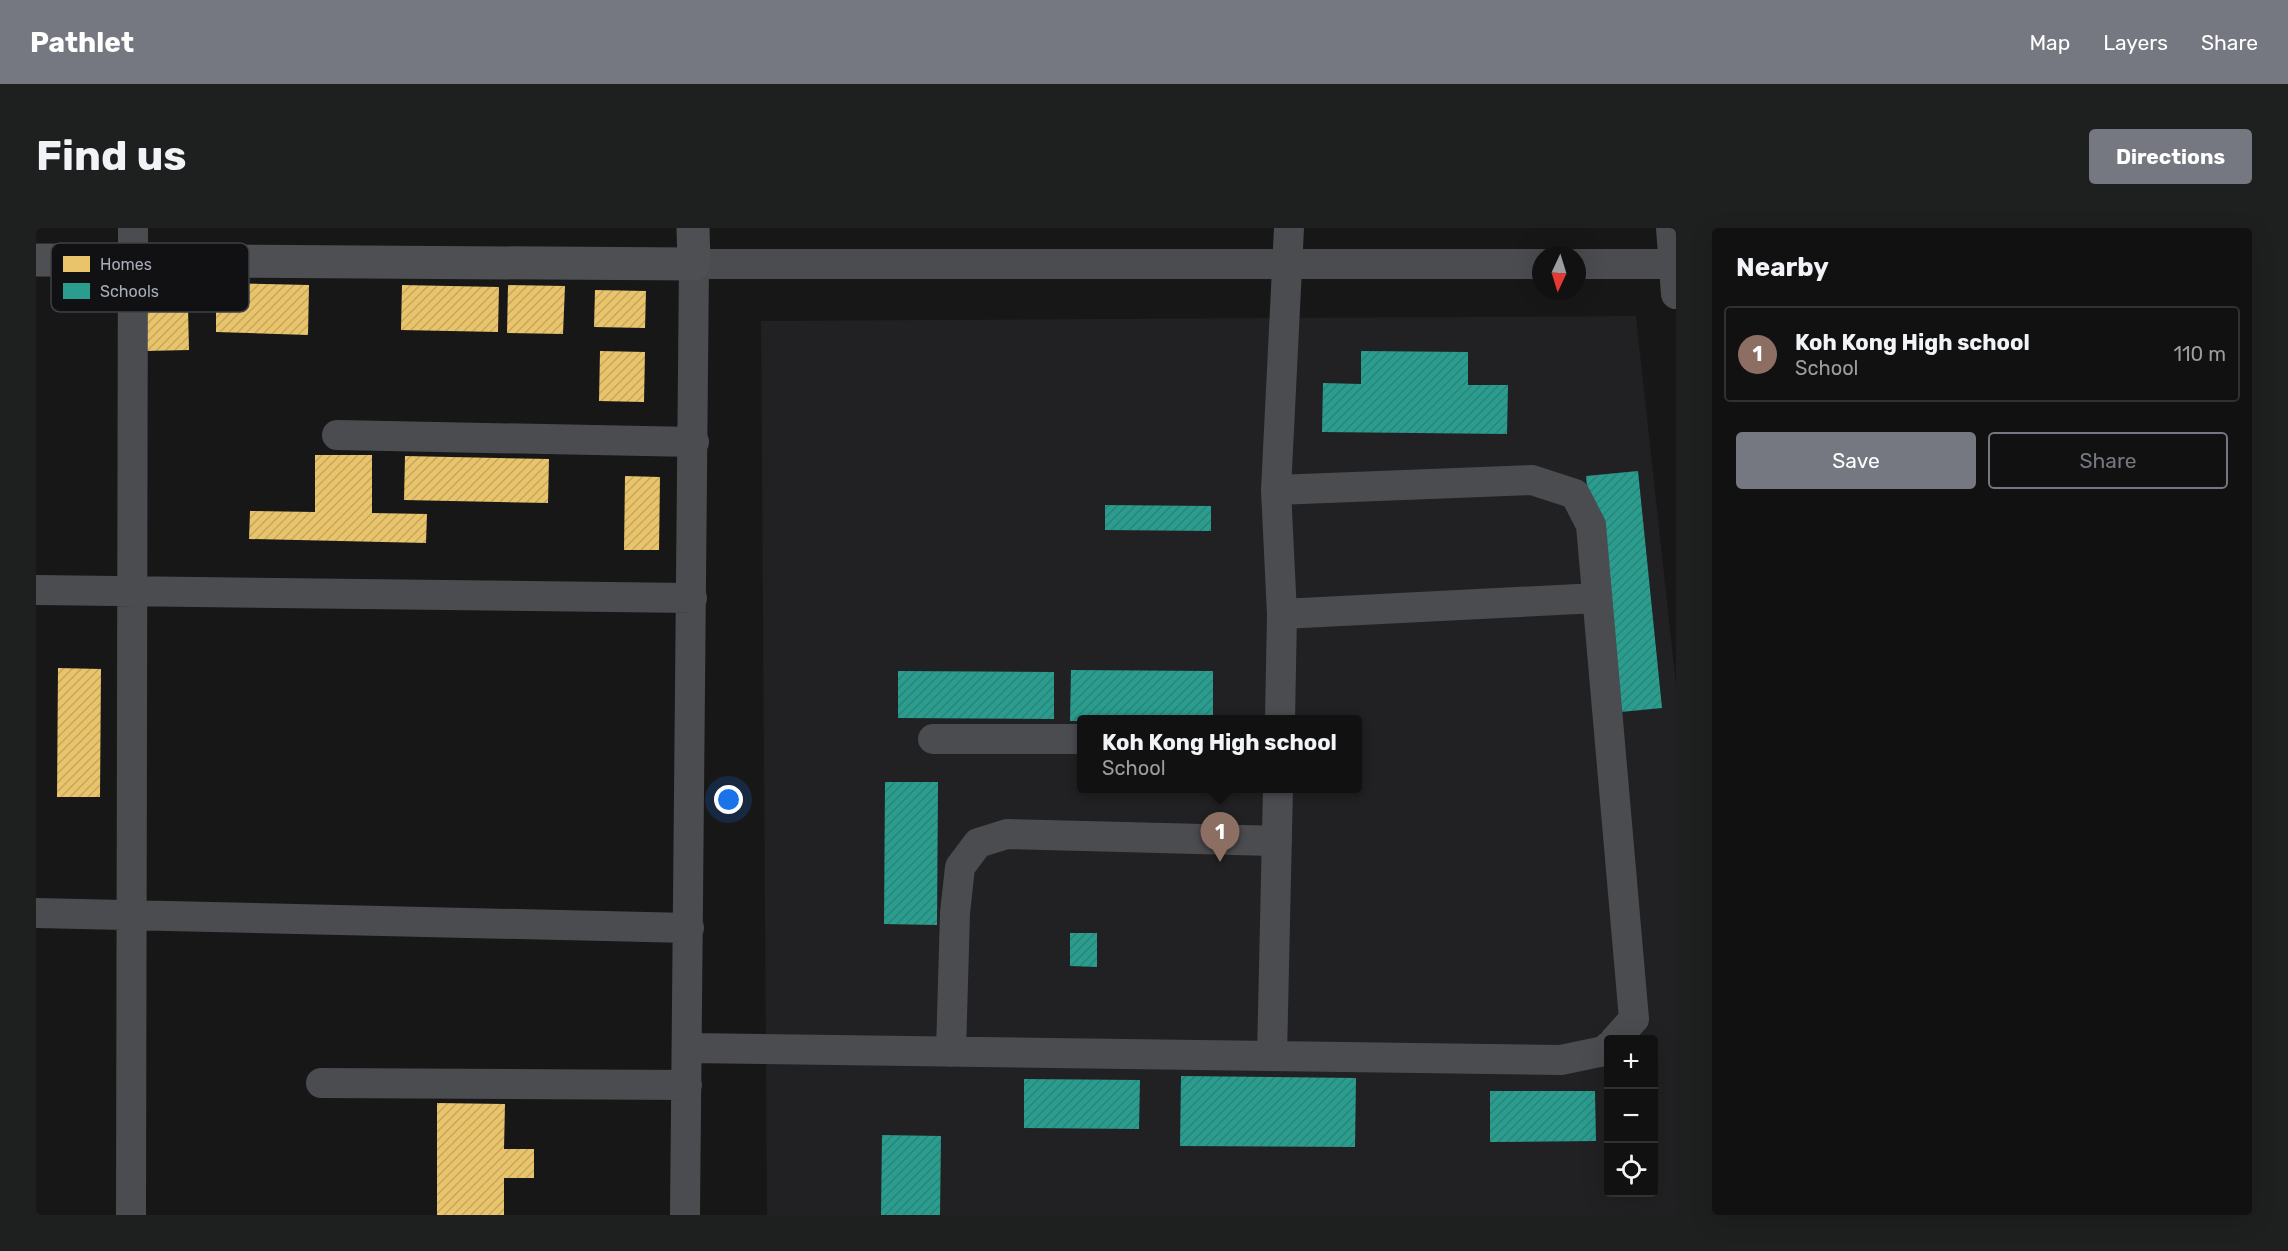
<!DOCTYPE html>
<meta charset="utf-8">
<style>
:root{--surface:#111;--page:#1e1f1f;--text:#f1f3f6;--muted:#9c9d9f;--line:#303131;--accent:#757880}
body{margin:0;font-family:Rubik,sans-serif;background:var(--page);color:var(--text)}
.controls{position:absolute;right:18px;bottom:18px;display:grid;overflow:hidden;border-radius:6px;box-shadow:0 6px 24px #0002}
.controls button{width:54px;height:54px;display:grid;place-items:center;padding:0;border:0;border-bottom:2px solid var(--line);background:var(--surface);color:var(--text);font:30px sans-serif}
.compass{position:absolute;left:1496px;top:18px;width:54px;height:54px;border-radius:50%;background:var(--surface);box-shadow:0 6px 24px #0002;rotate:184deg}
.you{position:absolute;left:693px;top:572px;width:21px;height:21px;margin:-15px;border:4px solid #fff;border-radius:50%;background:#1a73e8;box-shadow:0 0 0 9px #1a73e833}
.badge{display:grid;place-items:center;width:39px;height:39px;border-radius:50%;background:var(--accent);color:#fff;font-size:20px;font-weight:700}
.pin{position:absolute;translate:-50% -50px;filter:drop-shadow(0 2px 3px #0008)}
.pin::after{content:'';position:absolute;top:32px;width:21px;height:18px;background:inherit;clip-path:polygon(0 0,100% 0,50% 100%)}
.popup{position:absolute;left:1041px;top:487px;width:285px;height:78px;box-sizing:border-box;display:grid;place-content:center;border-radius:6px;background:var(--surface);filter:drop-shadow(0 2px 4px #0005);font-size:20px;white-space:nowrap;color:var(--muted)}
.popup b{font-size:22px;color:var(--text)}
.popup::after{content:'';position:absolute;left:50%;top:100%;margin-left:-12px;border:12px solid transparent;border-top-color:var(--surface)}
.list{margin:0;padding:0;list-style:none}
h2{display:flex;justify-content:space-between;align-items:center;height:78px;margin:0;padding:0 24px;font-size:26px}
h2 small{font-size:20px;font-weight:400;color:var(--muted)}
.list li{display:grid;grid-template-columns:39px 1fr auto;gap:18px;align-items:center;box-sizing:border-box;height:96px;margin:0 12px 12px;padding:0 12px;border:2px solid var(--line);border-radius:6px}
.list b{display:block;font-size:22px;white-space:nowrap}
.list p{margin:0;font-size:20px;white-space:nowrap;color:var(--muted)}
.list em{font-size:20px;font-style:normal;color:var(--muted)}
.actions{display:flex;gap:12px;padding:18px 24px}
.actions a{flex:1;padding:14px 0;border:2px solid var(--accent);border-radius:6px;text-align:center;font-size:21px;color:var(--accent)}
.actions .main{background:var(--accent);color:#fff}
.icon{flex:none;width:33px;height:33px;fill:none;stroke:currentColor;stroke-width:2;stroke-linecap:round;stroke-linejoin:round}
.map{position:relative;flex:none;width:1640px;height:987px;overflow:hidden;border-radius:6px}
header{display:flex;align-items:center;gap:36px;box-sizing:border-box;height:84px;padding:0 30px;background:var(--accent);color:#fff}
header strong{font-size:28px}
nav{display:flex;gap:33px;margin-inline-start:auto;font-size:21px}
.intro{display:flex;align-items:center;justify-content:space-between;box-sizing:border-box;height:144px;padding:0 36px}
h1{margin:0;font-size:42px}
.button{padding:15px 27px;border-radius:6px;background:var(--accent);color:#fff;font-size:21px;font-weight:700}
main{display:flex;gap:36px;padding:0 36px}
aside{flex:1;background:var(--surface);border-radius:6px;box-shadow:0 6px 24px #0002}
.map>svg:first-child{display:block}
</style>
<header>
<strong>Pathlet</strong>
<nav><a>Map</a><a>Layers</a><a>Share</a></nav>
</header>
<div class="intro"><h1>Find us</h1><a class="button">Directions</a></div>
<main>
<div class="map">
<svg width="1640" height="987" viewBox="0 0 1640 987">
<defs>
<pattern id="homes-hatch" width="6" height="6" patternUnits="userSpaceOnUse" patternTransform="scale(1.5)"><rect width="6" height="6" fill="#e9c46a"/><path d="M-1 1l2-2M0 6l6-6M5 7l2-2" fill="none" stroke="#c4a760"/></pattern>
<pattern id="schools-hatch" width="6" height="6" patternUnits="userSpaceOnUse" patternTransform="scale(1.5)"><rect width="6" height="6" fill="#2a9d8f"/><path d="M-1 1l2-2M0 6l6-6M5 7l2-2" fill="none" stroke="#2c8379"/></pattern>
</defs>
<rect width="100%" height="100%" fill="#171717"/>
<!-- built -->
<path fill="#212123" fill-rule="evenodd" d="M1600,88L1640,457V987H731L725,93ZM1046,492H1322V560H1046ZM1572,812H1618V964H1572Z"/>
<!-- homes -->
<path fill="url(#homes-hatch)" d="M180,55L273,57L272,107L180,104Z
M366,57L463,59L462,104L365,102Z
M472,57L529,58L527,106L471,105Z
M559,62L610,63L609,100L558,99Z
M152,80L153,122L109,123L108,81Z
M564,123L609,124L608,174L563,173Z
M279,227H336V285L391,286L390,315L213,311L214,283L279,284Z
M369,228L513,231L512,275L368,272Z
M589,248L624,249L623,322H588Z
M22,440L65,441L64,569H21Z
M401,875L469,876L468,921H498V950H468V987H401Z"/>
<!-- schools -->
<path fill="url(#schools-hatch)" d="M1325,123L1432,124V157H1472L1471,206L1286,204L1287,155L1325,156Z
M1602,243L1626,480L1574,485L1550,248Z
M1069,277L1175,278V303L1069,302Z
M1035,442L1177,443V492H1046V493H1034Z
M862,443L1018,444V491L862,490Z
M849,554H902L901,697L848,696Z
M1034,705H1061V739L1034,738Z
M1145,848L1320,850L1319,919L1144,918Z
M988,851L1104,852L1103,901L988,900Z
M1454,863H1559L1560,913L1454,914Z
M846,907L905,908L904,987H845Z"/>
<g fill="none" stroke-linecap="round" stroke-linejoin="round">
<!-- minor -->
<path stroke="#4b4c50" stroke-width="30" d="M1635,0L1640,66
M1541,36H1640
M301,207L658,214
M1240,262L1496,252L1539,266L1555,297L1598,791L1579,812
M0,362L656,370
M1246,386L1561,370
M1244,492L1246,386L1240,262L1253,0
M897,511H1046
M0,685L653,700
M651,820L1525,832L1568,823L1572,819
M915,824L919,685L924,639L942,615L971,606L1241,613
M1236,828L1242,560
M285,855L651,857
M95,987L97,0
M649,987L658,36H1505"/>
<!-- major -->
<path stroke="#4d4f52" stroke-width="33" d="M0,32L658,36L657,0"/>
</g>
<!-- legend -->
<rect x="15" y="15" width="198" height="69" rx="9" fill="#111113" stroke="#3e4045" stroke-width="1.5"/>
<rect x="27" y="28" width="27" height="16" fill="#e9c46a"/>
<rect x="27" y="55" width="27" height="16" fill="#2a9d8f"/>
<g font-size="16" fill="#a8adb8">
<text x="64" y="42">Homes</text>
<text x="64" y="69">Schools</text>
</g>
</svg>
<div class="controls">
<button>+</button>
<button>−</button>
<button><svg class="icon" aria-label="locate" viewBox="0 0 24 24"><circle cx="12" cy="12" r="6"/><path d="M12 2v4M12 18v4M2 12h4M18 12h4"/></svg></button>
</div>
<svg class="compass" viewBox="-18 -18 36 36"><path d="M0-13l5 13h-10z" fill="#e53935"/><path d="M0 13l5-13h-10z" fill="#9c9d9f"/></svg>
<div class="you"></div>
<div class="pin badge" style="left:1184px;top:634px;background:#8d6e63">1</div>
<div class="popup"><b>Koh Kong High school</b>School</div>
</div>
<aside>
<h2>Nearby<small></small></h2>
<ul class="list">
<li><span class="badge" style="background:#8d6e63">1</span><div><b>Koh Kong High school</b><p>School</p></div><em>110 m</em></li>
</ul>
<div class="actions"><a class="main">Save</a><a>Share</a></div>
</aside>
</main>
